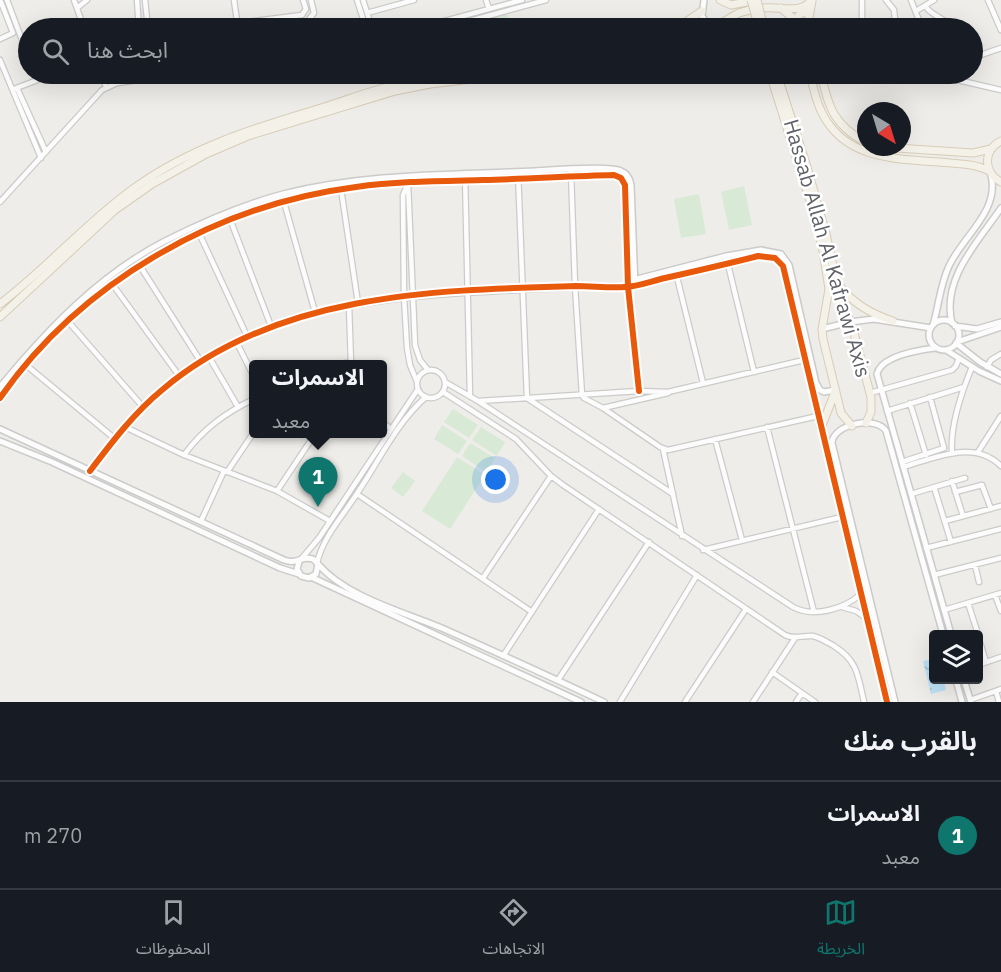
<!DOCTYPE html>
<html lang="ar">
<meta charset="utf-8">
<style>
:root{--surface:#171b24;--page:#242831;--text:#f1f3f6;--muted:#9ea1a6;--line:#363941;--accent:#0f766e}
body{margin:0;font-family:"IBM Plex Sans","Noto Sans Arabic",sans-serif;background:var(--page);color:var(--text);direction:rtl}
.controls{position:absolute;right:18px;bottom:18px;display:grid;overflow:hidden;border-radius:6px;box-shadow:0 6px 24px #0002}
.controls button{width:54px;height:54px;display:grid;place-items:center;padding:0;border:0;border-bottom:2px solid var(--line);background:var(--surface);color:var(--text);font:30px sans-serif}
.compass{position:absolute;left:857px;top:102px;width:54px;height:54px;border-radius:50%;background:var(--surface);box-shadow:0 6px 24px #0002;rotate:142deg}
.you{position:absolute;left:496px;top:480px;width:21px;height:21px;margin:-15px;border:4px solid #fff;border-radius:50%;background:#1a73e8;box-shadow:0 0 0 9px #1a73e833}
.badge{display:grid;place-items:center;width:39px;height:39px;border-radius:50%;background:var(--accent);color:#fff;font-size:20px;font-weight:700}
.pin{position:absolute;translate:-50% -50px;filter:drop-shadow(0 2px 3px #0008)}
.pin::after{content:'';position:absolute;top:32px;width:21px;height:18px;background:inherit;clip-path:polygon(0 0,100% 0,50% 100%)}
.popup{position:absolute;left:249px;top:360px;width:138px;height:78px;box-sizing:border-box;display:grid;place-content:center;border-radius:6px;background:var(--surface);filter:drop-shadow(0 2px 4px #0005);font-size:20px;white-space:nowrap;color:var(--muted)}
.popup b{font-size:22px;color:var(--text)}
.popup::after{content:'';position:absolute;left:50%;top:100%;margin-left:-12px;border:12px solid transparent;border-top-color:var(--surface)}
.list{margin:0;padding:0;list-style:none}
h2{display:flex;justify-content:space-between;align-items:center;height:78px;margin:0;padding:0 24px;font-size:26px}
h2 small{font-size:20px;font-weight:400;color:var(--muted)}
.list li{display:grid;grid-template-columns:39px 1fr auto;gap:18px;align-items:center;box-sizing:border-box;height:108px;padding:0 24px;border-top:2px solid var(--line)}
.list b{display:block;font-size:22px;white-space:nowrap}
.list p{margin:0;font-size:20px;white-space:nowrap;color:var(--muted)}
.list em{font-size:20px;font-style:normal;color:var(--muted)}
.icon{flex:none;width:33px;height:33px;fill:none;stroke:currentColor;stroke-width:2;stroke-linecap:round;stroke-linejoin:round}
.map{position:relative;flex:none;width:1001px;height:702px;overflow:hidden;direction:ltr}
.search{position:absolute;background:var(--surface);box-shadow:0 6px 24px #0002;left:18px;right:18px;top:18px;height:66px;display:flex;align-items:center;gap:15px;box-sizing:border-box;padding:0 21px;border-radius:33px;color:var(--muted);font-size:22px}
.sheet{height:186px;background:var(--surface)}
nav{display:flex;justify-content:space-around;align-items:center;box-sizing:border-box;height:84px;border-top:2px solid var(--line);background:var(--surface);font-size:16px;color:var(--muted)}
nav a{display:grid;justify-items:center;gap:3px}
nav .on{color:var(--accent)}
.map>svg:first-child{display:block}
</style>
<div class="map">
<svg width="1001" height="702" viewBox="0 0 1001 702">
<defs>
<pattern id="water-ripples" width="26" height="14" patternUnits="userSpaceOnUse" patternTransform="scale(1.5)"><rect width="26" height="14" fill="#bee2f8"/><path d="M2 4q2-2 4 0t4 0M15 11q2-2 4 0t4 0" fill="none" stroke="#9ebbcd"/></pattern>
</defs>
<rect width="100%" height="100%" fill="#efede9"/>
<!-- green -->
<path fill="#d8ead5" d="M506,12L511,28H481L478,20Z
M744,186L752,225L729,230L721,192Z
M699,194L706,234L681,238L674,199Z
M453,409L478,425L469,438L444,422Z
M442,425L467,441L458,454L434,439Z
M481,427L505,442L497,456L472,440Z
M470,443L495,458L486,472L462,456Z
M457,457L485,475L450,529L422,511Z
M403,472L415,481L403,497L391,488Z"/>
<!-- water -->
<path fill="url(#water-ripples)" d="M933,659L934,680H944L946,690L931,694L923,661Z"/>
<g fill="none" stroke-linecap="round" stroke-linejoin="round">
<defs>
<path id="minor" d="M7,0L28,56
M74,0L84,28
M137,0L139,28
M145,0L148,28
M234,0L238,28
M357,0L366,28
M363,0L372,28
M486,0L489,9
M862,0V28
M886,0L894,10L896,28
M911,0L922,28
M988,0L1001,30
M1,2L13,33
M926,7C933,17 945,17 951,28
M77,8L87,0
M916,11L934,0
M367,13L414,0
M199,28L302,15L306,9L303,0
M260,28L307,22L314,13L311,0
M419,28L522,0
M444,28L546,0
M0,39L13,33
M972,58L1001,48
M0,60L41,158
M36,74H38
M101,74L106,87
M932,74L1001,90
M17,88L46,152
M14,89L53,74
M518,172L527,398L673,494
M571,172L575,286L582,395L584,398L603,408L660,447L668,450L818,416
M465,174L470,396
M408,183L403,195L404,297L407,348L410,365L417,382
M408,183L415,345L420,360L428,370
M341,189L358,303
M0,202L102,90L117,83L181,74
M284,202L315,312
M230,219L271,326
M199,233L247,336
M726,256L754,372
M140,266L201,362
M676,273L703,383
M113,285L180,377
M615,286L628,287L639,391
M349,305L351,364
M66,319L143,407
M236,341L254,377
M209,357L238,407
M341,364L351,362
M26,365L114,438
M987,367L991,360L1001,354
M417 384a14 14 0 1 1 28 0a14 14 0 1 1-28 0Z
M445,382L478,401L793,607C814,618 844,609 861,594
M443,392L516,439L551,476L563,485L785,635C795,640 802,635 813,636C821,638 827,642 834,646C858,661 858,676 864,702
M870,393L952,370L956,366L959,358
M478,401L639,391L668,392L804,360
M910,403L926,455
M603,408L668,393
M887,411L964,387
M382,422L390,428
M125,427L184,455L277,491L330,521
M767,427L814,612
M715,439L742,540
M663,449L682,536
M978,452L1001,416
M952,453C950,427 962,391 972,367
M184,455C203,429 225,413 254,399
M902,462L944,448L930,397
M903,467C935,458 973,439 1001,466
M227,472L254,432
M952,481L963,516
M934,487L951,542
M277,491L315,434
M955,492L982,485L991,509
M357,494L532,612
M911,494L965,478
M201,521L224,471
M945,521L1001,506
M926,548L1001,529
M703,550L842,517
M302,558L319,538L418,389
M317,563C323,537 342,517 356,495C378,463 396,423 426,397
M975,565L979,582
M934,575L1001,558
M483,578L551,476
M995,595L1001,611
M968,603L978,634
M842,607L856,611L866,618
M944,610L1001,593
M978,636L986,662
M503,656L599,509
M978,665L1001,657
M772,672L815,702
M558,680L649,542
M996,691L999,702
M970,700L1001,689
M620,702L697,575
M685,702L746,609
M753,702L795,638
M796,702L802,693"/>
<path id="tertiary" d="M704,0L702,16L710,28
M633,280L726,256L761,250L781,254L789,265L816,383L820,390L824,392L835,390
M929 335a15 15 0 1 1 30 0a15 15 0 1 1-30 0Z
M952,323C941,279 978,242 1001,208
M933,325C939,305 940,285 949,266C963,236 1000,211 991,175
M955,326L977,329L1001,322
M822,329L850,322L874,319L931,328
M957,342L1001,327
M956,343L980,362L1001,374
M935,348C919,350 881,356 877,374L951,634
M946,350L979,371L1001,381
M0,387C47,330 99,275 165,241C203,222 242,205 283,194C366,173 451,175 535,171C551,170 610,165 621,171C627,173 630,179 631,185L635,286
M0,398C81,281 214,208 353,187C399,180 448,181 494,180C534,178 576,172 617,175L623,179L625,185L628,287L758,256L775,258L782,264L887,702
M0,429L284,560C299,565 301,555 313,559L318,564L316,574L309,578L301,576L297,569L299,562
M0,441L52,462L280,568L299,574
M90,471C113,440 136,411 166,386C261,310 374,296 492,291C533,289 574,286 615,286
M318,564C346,597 404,612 444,629C498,653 551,677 604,702
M311,577L581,702
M956,680L962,702
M964,680L971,702
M895,702L832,443C833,424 876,415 886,431L943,634"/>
<path id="primary" d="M720,0L731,5L757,0
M781,8L795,20L798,28
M795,20L801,13H810
M677,28L702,11
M705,28C720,28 727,18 739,13C747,10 755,9 763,8C780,6 800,15 812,0
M811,28L809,17L812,1
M770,74L816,220L823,251L829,289L822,329L823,339L841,413L852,426
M777,74L807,167L826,234L838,288L854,333L871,397V412L866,423
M810,74C813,87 816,101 822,113C845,159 895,159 939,162C956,164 974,163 989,171
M821,74C828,106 834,126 866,142
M1001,141C983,150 983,172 1001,182
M882,147L973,153L991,149
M839,285C853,304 871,314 893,321
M0,304C46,269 84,225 130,191C188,148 254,128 321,108C344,101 367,92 391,86C414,80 438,77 462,74
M0,317L115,210L152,184L206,154L248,136L395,91L430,84L515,74
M821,428L835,392"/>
</defs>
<!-- minor casing -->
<use href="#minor" stroke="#cbcbca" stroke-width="7"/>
<!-- tertiary casing -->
<use href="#tertiary" stroke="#cbcbca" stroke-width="8"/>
<!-- primary casing -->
<use href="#primary" stroke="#d7cdb7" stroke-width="9"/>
<!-- minor -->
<use href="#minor" stroke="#fdfcfc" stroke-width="4.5"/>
<!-- tertiary -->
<use href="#tertiary" stroke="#fdfcfc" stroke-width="5"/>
<!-- primary -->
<use href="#primary" stroke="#f4f1e9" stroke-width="7"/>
<defs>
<path id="primary-bridge" d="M751,0L759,28
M757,0L764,28"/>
</defs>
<!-- primary-bridge casing -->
<use href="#primary-bridge" stroke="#d7cdb7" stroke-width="9" stroke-linecap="butt"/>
<!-- primary-bridge -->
<use href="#primary-bridge" stroke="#f4f1e9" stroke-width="7"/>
<defs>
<path id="cycleway" d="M0,398C81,282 216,205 356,187C398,181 441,181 483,180C527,179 570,176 614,175L621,178L625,185L628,287L639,391
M90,471C112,442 134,413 162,390C276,293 434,290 576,286C592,286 609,288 625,287C639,286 652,281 665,278C696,271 727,264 758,256L775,258L783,266L887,702"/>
</defs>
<!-- cycleway casing -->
<use href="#cycleway" stroke="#fff" stroke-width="10"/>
<!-- cycleway -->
<use href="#cycleway" stroke="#e8590c" stroke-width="6"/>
</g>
<g text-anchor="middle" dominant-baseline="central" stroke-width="5" stroke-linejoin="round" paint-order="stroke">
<!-- street labels -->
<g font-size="21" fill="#5f6368" stroke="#fff">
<text transform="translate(828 248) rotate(74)">Hassab Allah Al Kafrawi Axis</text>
</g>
</g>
</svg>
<div class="controls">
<button><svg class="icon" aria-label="layers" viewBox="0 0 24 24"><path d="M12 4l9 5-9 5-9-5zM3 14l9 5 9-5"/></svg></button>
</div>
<svg class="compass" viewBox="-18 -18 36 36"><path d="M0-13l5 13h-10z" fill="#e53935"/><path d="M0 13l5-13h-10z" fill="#9ea1a6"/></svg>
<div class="you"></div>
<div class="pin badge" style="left:318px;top:507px">1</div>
<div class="popup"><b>الاسمرات</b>معبد</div>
<div class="search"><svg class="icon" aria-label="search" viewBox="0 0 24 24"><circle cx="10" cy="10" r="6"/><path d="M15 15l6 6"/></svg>ابحث هنا</div>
</div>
<section class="sheet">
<h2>بالقرب منك<small></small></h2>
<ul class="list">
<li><span class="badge">1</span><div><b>الاسمرات</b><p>معبد</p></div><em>270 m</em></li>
</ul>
</section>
<nav>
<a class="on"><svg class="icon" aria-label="map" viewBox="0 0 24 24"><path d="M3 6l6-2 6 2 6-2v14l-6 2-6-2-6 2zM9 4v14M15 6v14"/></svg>الخريطة</a>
<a><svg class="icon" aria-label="directions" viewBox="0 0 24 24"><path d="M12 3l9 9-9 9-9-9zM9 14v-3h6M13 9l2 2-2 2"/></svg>الاتجاهات</a>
<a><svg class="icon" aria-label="saved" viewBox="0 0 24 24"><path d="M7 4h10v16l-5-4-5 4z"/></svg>المحفوظات</a>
</nav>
